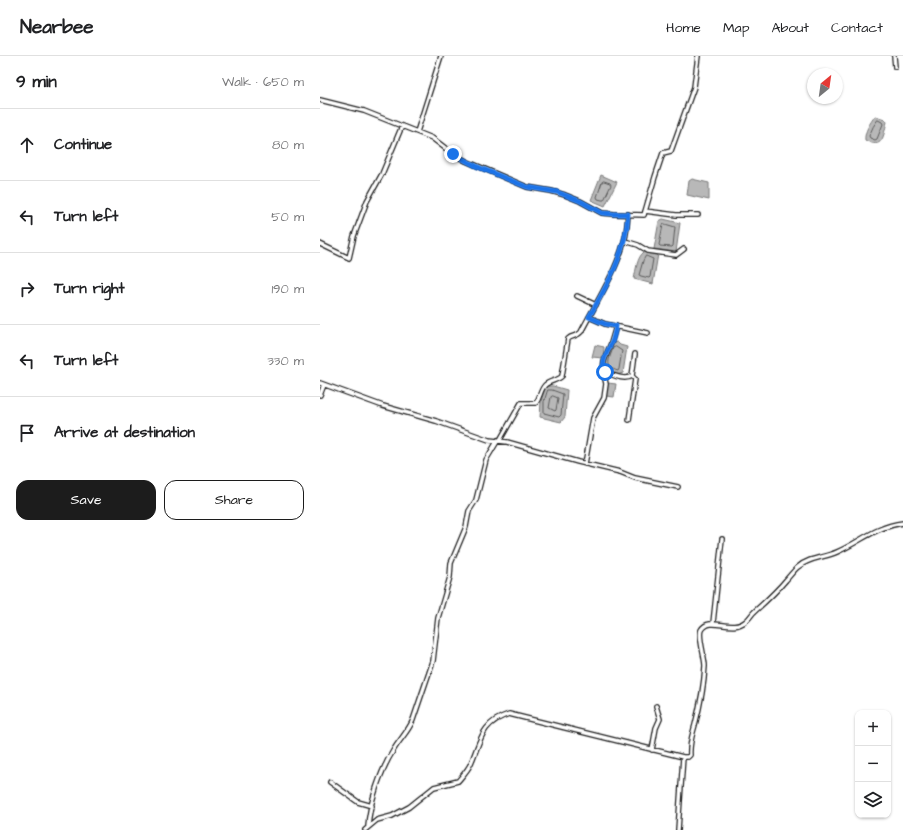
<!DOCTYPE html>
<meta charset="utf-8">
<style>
:root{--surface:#fff;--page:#f6f6f6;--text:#202124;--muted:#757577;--line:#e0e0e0;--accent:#1c1c1c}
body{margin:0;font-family:"Architects Daughter",sans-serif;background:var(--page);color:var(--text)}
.controls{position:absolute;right:12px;bottom:12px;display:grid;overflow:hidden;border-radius:8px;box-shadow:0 1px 3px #0004}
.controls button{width:36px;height:36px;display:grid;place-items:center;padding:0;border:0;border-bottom:1px solid var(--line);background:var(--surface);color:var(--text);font:20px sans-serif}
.compass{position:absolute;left:487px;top:12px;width:36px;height:36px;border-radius:50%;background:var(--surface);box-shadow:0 1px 3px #0004;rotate:29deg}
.stop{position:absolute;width:12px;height:12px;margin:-9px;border:3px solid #1a73e8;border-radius:50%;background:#fff}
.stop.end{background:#1a73e8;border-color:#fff;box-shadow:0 1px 4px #0008}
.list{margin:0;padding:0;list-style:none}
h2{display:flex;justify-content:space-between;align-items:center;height:52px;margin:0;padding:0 16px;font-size:17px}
h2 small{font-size:13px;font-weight:400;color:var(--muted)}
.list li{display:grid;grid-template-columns:26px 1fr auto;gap:12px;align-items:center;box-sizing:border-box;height:72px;padding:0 16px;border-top:1px solid var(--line)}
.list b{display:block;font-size:15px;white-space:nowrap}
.list em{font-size:13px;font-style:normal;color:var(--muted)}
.actions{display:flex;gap:8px;padding:12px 16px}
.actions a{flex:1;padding:9px 0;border:1px solid var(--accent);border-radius:12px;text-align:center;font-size:14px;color:var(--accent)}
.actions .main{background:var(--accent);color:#fff}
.icon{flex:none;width:22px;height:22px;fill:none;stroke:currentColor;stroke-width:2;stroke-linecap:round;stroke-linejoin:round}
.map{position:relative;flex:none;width:583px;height:774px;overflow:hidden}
header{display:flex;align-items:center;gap:24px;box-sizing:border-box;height:56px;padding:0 20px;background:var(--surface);border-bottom:1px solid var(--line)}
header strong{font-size:19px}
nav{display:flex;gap:22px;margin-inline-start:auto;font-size:14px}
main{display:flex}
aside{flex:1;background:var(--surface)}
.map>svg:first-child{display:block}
</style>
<header>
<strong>Nearbee</strong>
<nav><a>Home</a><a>Map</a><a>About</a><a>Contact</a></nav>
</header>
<main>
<aside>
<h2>9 min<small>Walk · 650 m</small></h2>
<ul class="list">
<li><svg class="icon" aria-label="ahead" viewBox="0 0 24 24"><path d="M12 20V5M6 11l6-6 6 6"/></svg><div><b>Continue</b></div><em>80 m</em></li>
<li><svg class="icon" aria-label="left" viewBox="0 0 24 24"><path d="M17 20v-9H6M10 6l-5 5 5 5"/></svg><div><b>Turn left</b></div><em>50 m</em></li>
<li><svg class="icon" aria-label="right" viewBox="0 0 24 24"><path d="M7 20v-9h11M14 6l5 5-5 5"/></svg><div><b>Turn right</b></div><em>190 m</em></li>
<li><svg class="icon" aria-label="left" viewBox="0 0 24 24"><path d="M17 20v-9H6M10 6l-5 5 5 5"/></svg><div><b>Turn left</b></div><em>330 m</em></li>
<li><svg class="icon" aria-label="arrive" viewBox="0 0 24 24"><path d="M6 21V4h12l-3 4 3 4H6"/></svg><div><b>Arrive at destination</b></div></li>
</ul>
<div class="actions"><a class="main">Save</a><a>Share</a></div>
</aside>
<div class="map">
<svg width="583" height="774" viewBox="0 0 583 774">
<rect width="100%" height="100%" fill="#fff"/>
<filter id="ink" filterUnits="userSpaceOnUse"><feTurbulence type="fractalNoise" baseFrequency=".025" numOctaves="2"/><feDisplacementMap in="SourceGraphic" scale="8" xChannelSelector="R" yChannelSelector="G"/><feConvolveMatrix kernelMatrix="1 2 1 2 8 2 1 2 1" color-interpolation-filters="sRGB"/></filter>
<g filter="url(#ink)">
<!-- water -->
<path fill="#b8b8b8" stroke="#7a7a7a" d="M555,60L565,63L567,66C563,81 563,94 545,84C544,76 550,67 555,60Z
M281,119L297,126L285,150L271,144Z
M372,123L389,127V144L367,139L369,125Z
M343,163L360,167L356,196L334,193L339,165Z
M324,196L338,198L333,228L314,223C316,214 317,201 324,196Z
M297,286L300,289L307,291L303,317L297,319L285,315L286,301L292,287Z
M275,289L284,291L283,302L272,301Z
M288,327L296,328L294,341L286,340Z
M226,330H233L247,334L245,361L241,366L220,361L221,345Z"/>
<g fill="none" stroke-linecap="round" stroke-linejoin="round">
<!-- shore -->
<path stroke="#5a5a5a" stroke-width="1" d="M558,64L562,66L563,68L557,83L555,84L550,82L549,80L553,71Z
M284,125L290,127L291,129L284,144H282L278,143L277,141L282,126Z
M345,168L355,171L353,190L352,191L340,190L339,189L343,169Z
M326,200L333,203L330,221L329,222L321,220L319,219L323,205Z
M296,291L302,295L299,313L298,315C284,311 289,304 293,292Z
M228,334H232L243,338L241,359L239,361L224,357V346Z
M233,340L238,342L236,354L235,355L229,352L231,341Z"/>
<defs>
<path id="minor" d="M574,0L575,11
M0,44L44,55L112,82L133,98L146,105L207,131L231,135L245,139L260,145L282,157L294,158L324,159L335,121L343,97L351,95L374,31L378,0
M97,76L121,0
M325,155L356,159H378
M305,185L318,189L328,195L356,199L364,193
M0,188L29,202L34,180L47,145L62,118L82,70
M257,240L276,249
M269,261L285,268L328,277
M285,316C293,319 304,325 312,320
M0,327L63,350L116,365L169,384L187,386L258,406L300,416L315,422L358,431
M0,339L4,329
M309,364L315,323L312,320L315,298
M180,384L201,347H216C220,342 220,334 225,329C230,324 238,325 242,320L248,283C252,279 257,281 261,276C275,249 296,216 304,186C307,177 307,168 308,158
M265,408L273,362L284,342L286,328L283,314L284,305L291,287L296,270
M393,567L402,483
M332,694L336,672L340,663L336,650
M10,726L38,746L52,750
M48,771C49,748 61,714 73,695C79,684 88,676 93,664L113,605L118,562L130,521L131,507L146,471L149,455L156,444L166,404L178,384
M45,774L57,764L72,760L89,751L114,731L138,725C143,719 148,714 151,707C161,684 161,667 189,658L363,701H368L370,699C369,688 372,680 375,669C380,650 384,630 385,610C385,601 378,581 381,574C390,559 411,578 426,565C429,563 431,559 434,556C445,546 456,536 466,524C470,520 473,515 478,511C490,501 504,502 517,496C542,485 554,471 583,467
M358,774L363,701"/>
</defs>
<!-- minor casing -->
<use href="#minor" stroke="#1c1c1c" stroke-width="6"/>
<!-- minor -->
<use href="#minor" stroke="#fff" stroke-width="3.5"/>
</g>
</g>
<g fill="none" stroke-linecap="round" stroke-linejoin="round" filter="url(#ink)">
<!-- route -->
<path stroke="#1a73e8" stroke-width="5" d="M133,98L158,111L207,131L237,136L260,145L282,157L294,158H308C306,197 288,228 269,261L285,268L296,270C295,275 294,281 292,286C288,295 280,306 285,316"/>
</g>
</svg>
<div class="controls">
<button>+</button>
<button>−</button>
<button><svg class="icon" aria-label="layers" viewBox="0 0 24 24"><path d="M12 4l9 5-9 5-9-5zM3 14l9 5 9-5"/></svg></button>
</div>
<svg class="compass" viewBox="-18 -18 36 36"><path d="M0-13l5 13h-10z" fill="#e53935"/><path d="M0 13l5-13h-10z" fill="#757577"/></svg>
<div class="stop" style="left:285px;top:316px"></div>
<div class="stop end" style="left:133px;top:98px"></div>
</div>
</main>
